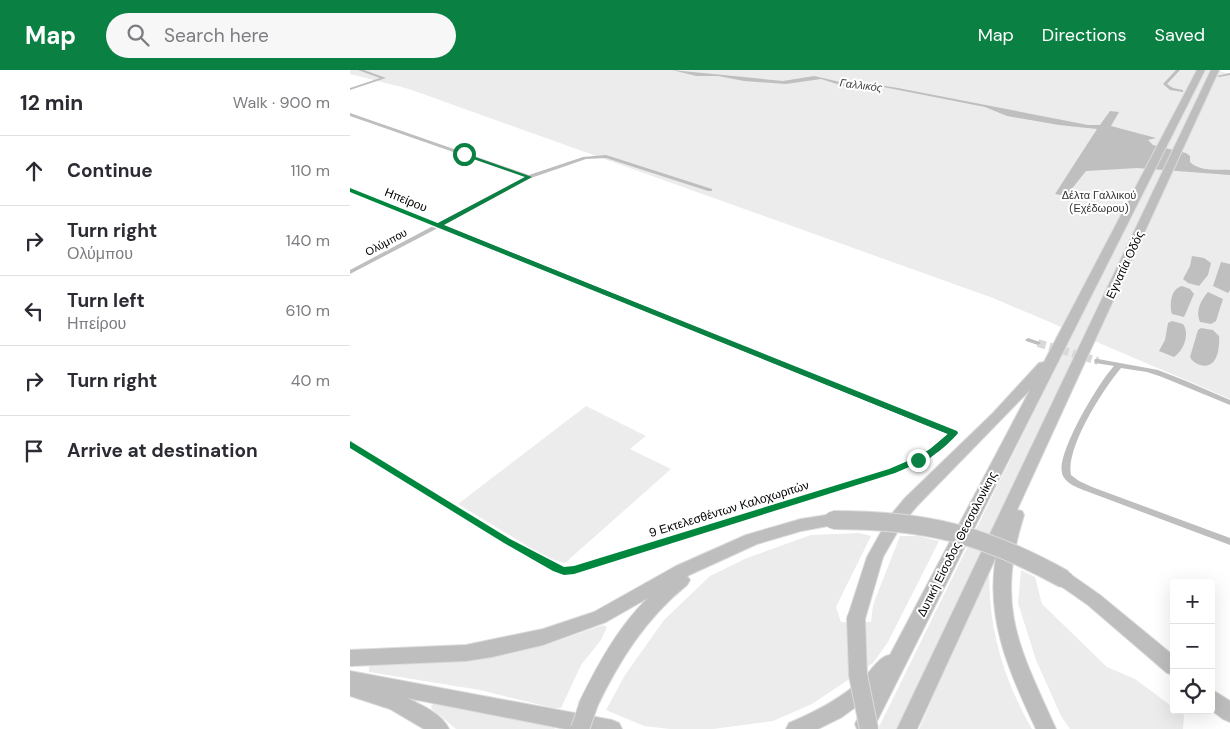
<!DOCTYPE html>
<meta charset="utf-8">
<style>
:root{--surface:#fff;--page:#f7f7f7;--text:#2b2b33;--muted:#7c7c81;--line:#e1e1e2;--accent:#0b8043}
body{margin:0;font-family:"DM Sans",sans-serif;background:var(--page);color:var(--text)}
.controls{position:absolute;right:15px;bottom:15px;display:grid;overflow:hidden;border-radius:5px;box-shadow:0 5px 20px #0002}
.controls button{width:45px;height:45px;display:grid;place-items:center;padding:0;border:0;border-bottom:1px solid var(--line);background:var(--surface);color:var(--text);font:25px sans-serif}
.stop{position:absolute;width:15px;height:15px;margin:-11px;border:4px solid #0b8043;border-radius:50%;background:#fff}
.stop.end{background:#0b8043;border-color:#fff;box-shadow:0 1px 5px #0008}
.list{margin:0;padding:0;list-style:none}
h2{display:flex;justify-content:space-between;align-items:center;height:65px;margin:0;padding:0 20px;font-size:21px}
h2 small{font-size:16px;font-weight:400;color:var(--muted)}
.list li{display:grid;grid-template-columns:32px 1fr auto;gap:15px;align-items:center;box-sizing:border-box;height:70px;padding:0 20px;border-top:1px solid var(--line)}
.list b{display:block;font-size:19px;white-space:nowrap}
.list p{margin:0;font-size:16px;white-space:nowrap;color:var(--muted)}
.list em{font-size:16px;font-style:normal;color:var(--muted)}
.icon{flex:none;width:28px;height:28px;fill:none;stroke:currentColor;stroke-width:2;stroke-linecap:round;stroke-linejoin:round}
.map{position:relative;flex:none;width:880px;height:659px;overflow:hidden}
header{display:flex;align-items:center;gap:30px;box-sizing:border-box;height:70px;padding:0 25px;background:var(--accent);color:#fff}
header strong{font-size:24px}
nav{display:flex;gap:28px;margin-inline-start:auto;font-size:18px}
.search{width:350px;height:45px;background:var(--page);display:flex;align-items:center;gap:12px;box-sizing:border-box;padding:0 18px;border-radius:28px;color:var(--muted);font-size:19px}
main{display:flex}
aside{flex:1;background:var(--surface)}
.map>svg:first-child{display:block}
</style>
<header>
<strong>Map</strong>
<div class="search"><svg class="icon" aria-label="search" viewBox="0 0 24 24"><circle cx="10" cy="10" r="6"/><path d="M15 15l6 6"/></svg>Search here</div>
<nav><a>Map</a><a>Directions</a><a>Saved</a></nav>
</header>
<main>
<aside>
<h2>12 min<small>Walk · 900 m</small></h2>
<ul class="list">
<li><svg class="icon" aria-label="ahead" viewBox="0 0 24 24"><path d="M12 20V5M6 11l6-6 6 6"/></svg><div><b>Continue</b></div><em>110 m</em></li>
<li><svg class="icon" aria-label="right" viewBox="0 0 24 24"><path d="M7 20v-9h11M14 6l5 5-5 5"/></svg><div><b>Turn right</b><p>Ολύμπου</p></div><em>140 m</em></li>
<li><svg class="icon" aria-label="left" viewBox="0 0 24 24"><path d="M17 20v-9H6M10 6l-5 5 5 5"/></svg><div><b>Turn left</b><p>Ηπείρου</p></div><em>610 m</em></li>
<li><svg class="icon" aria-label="right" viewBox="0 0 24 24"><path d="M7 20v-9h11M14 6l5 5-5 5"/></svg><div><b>Turn right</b></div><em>40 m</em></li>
<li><svg class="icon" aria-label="arrive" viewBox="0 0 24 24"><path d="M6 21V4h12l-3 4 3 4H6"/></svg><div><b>Arrive at destination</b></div></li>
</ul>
</aside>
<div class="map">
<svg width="880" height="659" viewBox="0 0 880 659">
<rect width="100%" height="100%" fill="#fff"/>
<!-- green -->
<path fill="#ececec" d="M0,0H866L880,4V329L735,267L549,659H528L723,262L643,228L59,19L0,4Z
M236,336L296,366L280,379L321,399L215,493L197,488L108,434Z
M509,463L521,466L486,537L491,552H521L523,535L550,466H568L589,471L538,572L523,593L462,634L423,651L363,659H320L294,656L256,640L275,605L314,550L360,506L397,488L461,465Z
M640,492C636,551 652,607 682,659H569Z
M671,500L685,507L692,534L757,597L785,609L824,638V640L834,645L833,659H720L711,646L686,590L668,533Z
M253,555L257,557L251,570L231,595L211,638H203L130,620L19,602V597L25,594L154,585L196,575Z
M84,633L203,655L205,659H106L82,639L81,636Z"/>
<!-- water -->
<path fill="#bfbfbf" d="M322,0L433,11L464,6L503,15L522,14L548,18L738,55H750L760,41L769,42L761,56L806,68L798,70L803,75L836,83L840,86V92C850,102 867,99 880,100V105L787,98L736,101L716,126L705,124L747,59L709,55L657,46L635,37L523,15L493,16L471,9L436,14L394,11L368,6H346Z
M842,186L854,188L861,193L858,205L849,216L838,213L833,209L840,196Z
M871,192L880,194V220L878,223L863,216Z
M832,216L840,219L844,224L834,247L822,244C819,235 821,218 832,216Z
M858,222L873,229L866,251L861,254L850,252C845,241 851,230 858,222Z
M822,251L833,254C840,264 834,280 824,287L809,281L815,270L818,253Z
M851,258L863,260L869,266C870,279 867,300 850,295C845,293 842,291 840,287L848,260Z"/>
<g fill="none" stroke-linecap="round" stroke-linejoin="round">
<!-- minor-tunnel -->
<path stroke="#d9d9d9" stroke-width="8" stroke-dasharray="8 4" stroke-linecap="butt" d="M688,273L748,291"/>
<defs>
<path id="motorway" d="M847,0H855L523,659H507L505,654L518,628L492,647L468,659H436L439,653C465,642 491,629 512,609C521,602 529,586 540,585L680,320L567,436L552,454L533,487L515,549L512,554L506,556L500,554L497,549L517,487L540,446L555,428L643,343L689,293L694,292Z
M861,0H869L667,440L672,441L674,445C645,537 669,577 706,659H686C660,604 635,549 646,487L567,659H547Z
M483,444L489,446L491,450L489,454L451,461L407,474L337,506L340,510L337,515C295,549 269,591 246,639L239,642L232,639L229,633C247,596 268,557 298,528L256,552L193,575L142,587L116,591L0,596V580L116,575L193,559L244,542L326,496L396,465L451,449Z
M714,502L720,504L750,525L824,586V605L817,603L738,535L708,514L705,509L708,504Z
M0,601L262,650L269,653L272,659H215L57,628C72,635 92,644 99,659H74L40,639L0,626Z
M861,619L880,631V652L873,649L861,640Z"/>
</defs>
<!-- motorway casing -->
<use href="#motorway" stroke="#dbdbdb" stroke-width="2"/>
<!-- minor -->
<path fill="#bebebe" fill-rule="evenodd" d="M8,0H14L36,8L0,20V18L30,8Z
M826,0H830L817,14L823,18L833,20V22L820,20L813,14Z
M880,3V5L869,7L867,6Z
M0,43L179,105L233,87L256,85L362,119V121H358L256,88L236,89L181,108L93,155L607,361L608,363L580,388L545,403L224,504L214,505L203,501L154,473L0,378V371L160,469L214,497L224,496L539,399L574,384L598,364L88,158L0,204V200L83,156L0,122V118L88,153L175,107L0,46Z
M678,268L690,272L691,273L688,275L676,271L675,270Z
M745,289H748L808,300L836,311L880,330V335L812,307L797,302L771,298C754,318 715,378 721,405L729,411L742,417L880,468V475L736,421C728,418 714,413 712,403C707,382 749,312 764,296L745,293L744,291Z"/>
<!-- motorway -->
<use href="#motorway" fill="#bebebe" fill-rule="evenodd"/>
<defs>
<path id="motorway-bridge" d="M483,450C576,450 633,464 714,509
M506,549L508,605L519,659
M230,659L239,633"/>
</defs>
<!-- motorway-bridge casing -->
<use href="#motorway-bridge" stroke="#dbdbdb" stroke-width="20" stroke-linecap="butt"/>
<!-- motorway-bridge -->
<use href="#motorway-bridge" stroke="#bebebe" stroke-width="18"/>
<defs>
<path id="cycleway" d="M0,118L607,361L608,363L580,388L545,403L224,504L214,505L203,501L154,473L0,378V371L160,469L214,497L224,496L539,399L574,384L598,364L0,122Z"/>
</defs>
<!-- cycleway casing -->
<use href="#cycleway" stroke="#fff" stroke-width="3"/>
<!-- cycleway -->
<use href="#cycleway" fill="#00873e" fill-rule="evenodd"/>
</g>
<!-- route -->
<path fill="#0b8043" d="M114,83L182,107L94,155L608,363C600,373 577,394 565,392V388L582,378L598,364L86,156V154L175,107L112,85Z"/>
<g text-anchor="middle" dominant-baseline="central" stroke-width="4" stroke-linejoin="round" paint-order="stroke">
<!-- far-water labels -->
<g font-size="11" font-style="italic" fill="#444" stroke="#fff">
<text transform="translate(511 15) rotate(7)">Γαλλικός</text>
</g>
<!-- far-park labels -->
<g font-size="11" fill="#333" stroke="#fff">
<text x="749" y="125">Δέλτα Γαλλικού<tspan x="749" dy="13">(Εχέδωρου)</tspan></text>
</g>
<!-- far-street labels -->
<g font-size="11" fill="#000" stroke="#fff">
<text transform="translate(36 172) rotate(-28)">Ολύμπου</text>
</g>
<!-- street labels -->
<g font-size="12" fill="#000" stroke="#fff">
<text transform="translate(56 130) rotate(22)">Ηπείρου</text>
<text transform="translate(775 195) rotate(-65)">Εγνατία Οδός</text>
<text transform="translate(379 439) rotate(-17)">9 Εκτελεσθέντων Καλοχωριτών</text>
<text transform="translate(607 474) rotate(-63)">Δυτική Είσοδος Θεσσαλονίκης</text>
</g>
</g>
</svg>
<div class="controls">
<button>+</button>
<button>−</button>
<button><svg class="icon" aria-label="locate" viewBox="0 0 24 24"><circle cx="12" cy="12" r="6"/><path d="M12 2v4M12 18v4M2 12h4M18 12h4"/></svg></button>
</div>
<div class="stop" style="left:114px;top:84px"></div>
<div class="stop end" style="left:568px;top:390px"></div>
</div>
</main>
